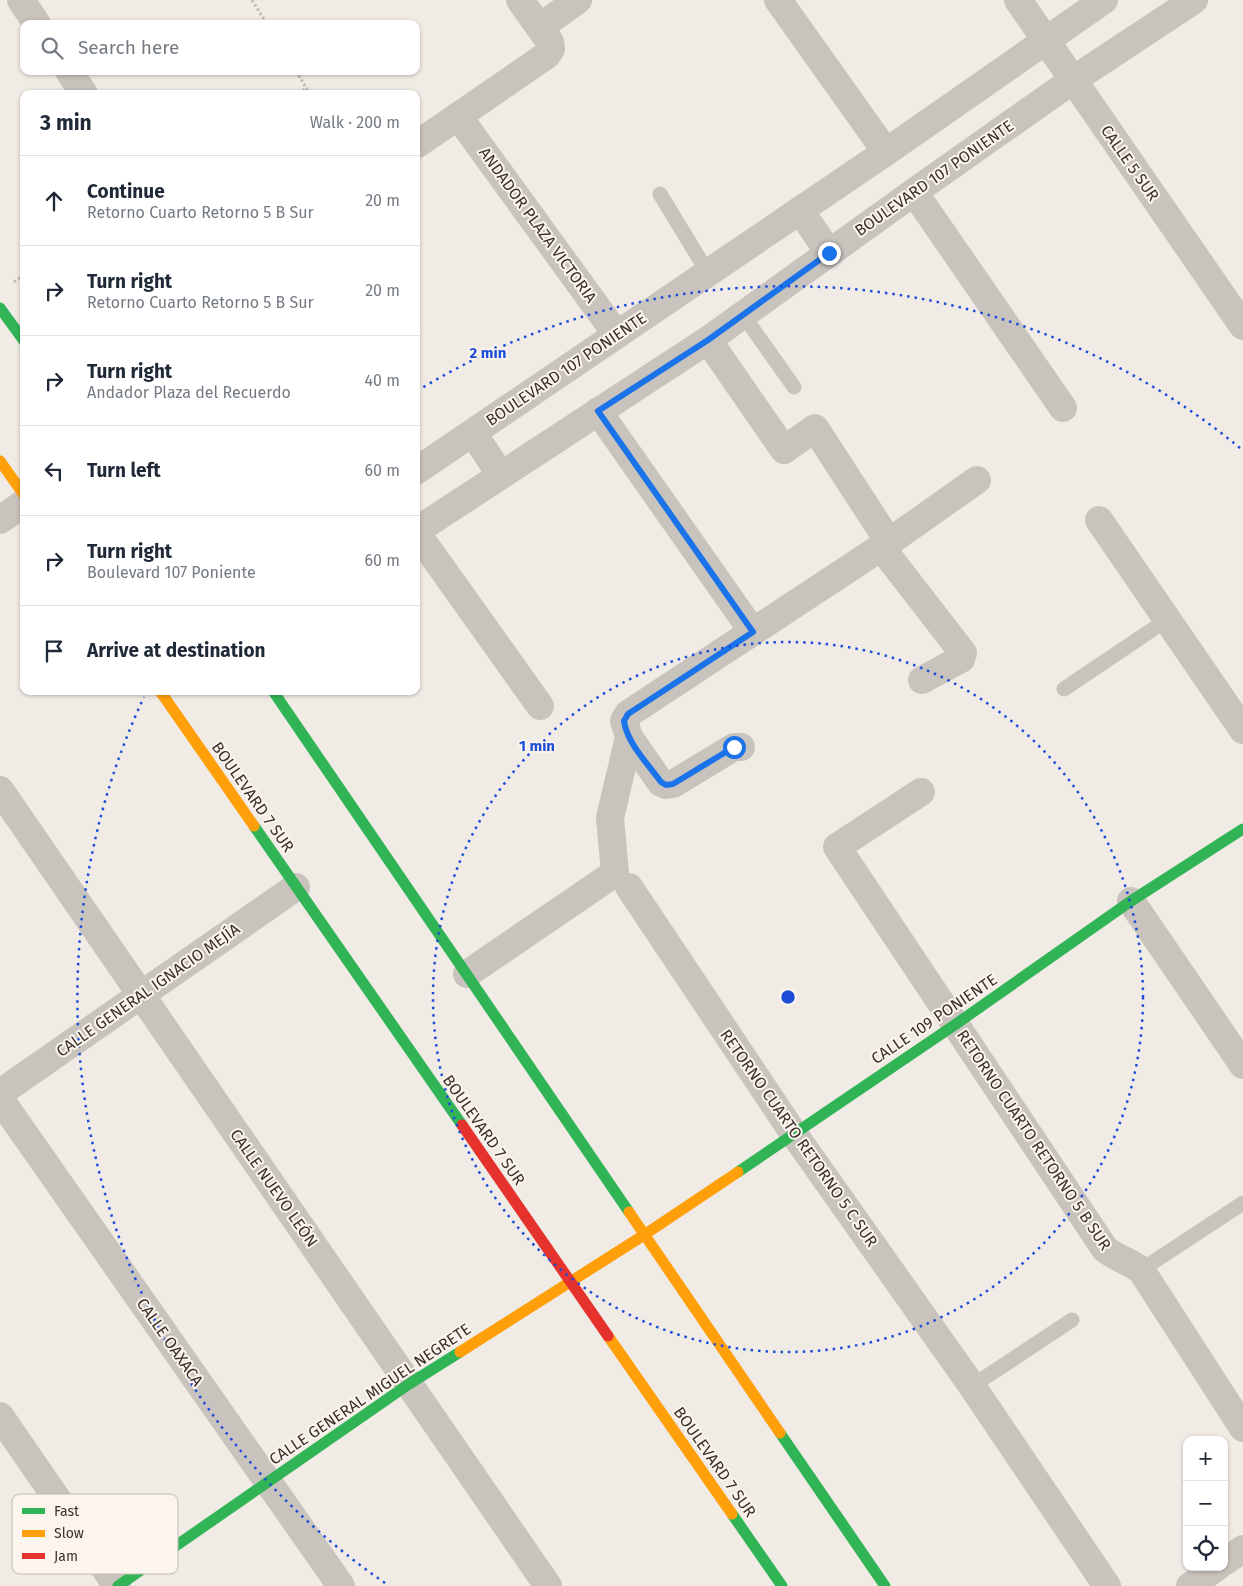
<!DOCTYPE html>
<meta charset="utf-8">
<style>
:root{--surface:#fff;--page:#f2f2f3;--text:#1f2937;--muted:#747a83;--line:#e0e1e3}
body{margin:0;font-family:"Fira Sans",sans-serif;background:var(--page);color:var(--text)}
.controls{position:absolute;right:15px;bottom:15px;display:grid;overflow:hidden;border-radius:10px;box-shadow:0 1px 4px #0004}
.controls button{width:45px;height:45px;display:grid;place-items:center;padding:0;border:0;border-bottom:1px solid var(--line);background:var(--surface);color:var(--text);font:25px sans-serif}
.stop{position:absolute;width:15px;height:15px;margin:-11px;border:4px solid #1a73e8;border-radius:50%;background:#fff}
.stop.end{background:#1a73e8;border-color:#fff;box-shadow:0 1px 5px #0008}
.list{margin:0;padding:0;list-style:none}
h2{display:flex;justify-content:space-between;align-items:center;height:65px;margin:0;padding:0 20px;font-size:21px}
h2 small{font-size:16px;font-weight:400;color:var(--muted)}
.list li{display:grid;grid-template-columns:32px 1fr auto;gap:15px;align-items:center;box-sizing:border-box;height:90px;padding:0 20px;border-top:1px solid var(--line)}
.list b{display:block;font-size:19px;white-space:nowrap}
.list p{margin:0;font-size:16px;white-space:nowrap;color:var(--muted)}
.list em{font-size:16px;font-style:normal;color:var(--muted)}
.icon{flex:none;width:28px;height:28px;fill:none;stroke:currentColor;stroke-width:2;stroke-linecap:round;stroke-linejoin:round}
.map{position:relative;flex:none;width:1243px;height:1586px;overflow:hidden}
.search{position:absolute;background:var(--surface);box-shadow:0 1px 4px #0004;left:20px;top:20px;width:400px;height:55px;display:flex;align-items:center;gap:12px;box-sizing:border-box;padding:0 18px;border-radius:10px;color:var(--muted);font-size:19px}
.panel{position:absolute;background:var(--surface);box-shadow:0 1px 4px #0004;left:20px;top:90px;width:400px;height:605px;border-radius:10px}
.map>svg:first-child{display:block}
</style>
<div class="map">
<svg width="1243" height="1586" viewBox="0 0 1243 1586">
<rect width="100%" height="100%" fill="#f0ebe5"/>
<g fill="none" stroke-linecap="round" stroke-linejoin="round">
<!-- path -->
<path stroke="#c2bbb6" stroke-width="3" stroke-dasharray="2.5 2.5" stroke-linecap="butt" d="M252,0L267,24
M296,71L310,94
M299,94L306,88
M14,282L24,275"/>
<!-- lane -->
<path stroke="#c9c3be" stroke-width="15" d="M660,194L708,273
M743,315L794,387
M1064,689L1168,619
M1141,1270L1243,1203
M972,1386L1072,1320"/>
<!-- street -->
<path stroke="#c9c3be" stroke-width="28" d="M21,0L37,24
M778,0L886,152
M1018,0L1243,326
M540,27L578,0
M69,71L84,94
M458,116L617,335
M416,145L547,55L551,49L550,42L520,0
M914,192L1063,408
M800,210L829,253
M708,340L784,450L815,428L889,542
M598,411L753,632
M473,433L500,474
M416,471L886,152L1104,0
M0,520L24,503
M1099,520L1243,730
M416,531L708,340L914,192L1073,80L1194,0
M416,532L540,706
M881,547L963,653L961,659L922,680
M741,747H734L673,784L666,785L661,783L629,737L624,721L628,714L889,542L977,480
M0,790L548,1586
M921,792L837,847L1105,1249C1116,1258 1129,1261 1141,1270L1243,1428
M629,887L794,1134L972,1386L1107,1586
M1131,901L1243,1065
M467,974L615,873L610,818L629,737
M0,1093L296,887
M0,1099L341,1586
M0,1416L117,1586
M1224,1562L1243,1549
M1190,1586L1217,1567"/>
<!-- fast -->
<path stroke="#30b455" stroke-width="11" d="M0,308L24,341
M273,691L629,1212
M254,826L462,1125
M738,1172L956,1024L1131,901L1243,829
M780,1433L885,1586
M732,1514L782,1586
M118,1586L409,1384L460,1352"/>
<!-- slow -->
<path stroke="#ff9f0a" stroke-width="11" d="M0,461L24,495
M160,691L254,826
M629,1212L780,1433
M608,1336L732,1514
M460,1352L644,1235L738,1172"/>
<!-- jam -->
<path stroke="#e5322d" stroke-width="11" d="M462,1125L608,1336"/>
</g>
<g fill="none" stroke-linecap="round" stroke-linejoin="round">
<!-- route -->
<path stroke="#1a73e8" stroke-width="6" d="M734,747L673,784L666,785L661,782C648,764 627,743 624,721L628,714L753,632L598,411L708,340L829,253"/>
</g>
<!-- distance rings -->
<g fill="none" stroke="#1d4ed8" stroke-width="2.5" stroke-dasharray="2.5 5">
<circle cx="788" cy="997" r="355"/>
<path d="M385 1583A711 711 0 0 1 144 697M417 391A711 711 0 0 1 1240 448"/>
</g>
<g text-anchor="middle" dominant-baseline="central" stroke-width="4" stroke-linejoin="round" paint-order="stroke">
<!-- street labels -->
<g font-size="16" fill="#3b302b" stroke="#fbf5ee">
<text transform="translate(1130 163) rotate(55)">CALLE 5 SUR</text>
<text transform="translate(934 178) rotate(-35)">BOULEVARD 107 PONIENTE</text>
<text transform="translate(538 225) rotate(54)">ANDADOR PLAZA VICTORIA</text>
<text transform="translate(566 369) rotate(-34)">BOULEVARD 107 PONIENTE</text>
<text transform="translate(253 797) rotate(55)">BOULEVARD 7 SUR</text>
<text transform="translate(148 990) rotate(-35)">CALLE GENERAL IGNACIO MEJÍA</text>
<text transform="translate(934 1019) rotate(-34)">CALLE 109 PONIENTE</text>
<text transform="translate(484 1130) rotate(55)">BOULEVARD 7 SUR</text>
<text transform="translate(799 1138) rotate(55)">RETORNO CUARTO RETORNO 5 C SUR</text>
<text transform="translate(1034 1140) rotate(56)">RETORNO CUARTO RETORNO 5 B SUR</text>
<text transform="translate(274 1188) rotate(55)">CALLE NUEVO LEÓN</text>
<text transform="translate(170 1342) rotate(55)">CALLE OAXACA</text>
<text transform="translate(370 1394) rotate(-34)">CALLE GENERAL MIGUEL NEGRETE</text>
<text transform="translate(715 1462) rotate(55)">BOULEVARD 7 SUR</text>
</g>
</g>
<!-- legend -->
<rect x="12" y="1494" width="166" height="80" rx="8" fill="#fbf5ee" stroke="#c1bab4" stroke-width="1"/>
<rect x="22" y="1508" width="23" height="6" fill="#30b455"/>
<rect x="22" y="1530" width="23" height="7" fill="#ff9f0a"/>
<rect x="22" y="1553" width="23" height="6" fill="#e5322d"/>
<g font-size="14" fill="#3b302b">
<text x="54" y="1516">Fast</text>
<text x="54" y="1538">Slow</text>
<text x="54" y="1561">Jam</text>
</g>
<circle cx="788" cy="997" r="8" fill="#1d4ed8" stroke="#fbf5ee" stroke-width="2.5"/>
<g font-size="15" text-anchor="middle" font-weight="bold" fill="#1d4ed8" stroke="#fbf5ee" stroke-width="4" stroke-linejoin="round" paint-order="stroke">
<text x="488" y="358">2 min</text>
<text x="537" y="751">1 min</text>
</g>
</svg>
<div class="controls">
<button>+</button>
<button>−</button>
<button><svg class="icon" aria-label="locate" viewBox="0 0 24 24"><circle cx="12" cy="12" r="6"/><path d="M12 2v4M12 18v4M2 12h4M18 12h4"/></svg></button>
</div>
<div class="stop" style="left:734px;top:747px"></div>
<div class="stop end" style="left:829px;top:253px"></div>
<div class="search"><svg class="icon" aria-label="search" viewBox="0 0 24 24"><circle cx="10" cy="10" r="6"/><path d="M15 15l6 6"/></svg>Search here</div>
<section class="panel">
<h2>3 min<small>Walk · 200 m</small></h2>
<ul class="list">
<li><svg class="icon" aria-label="ahead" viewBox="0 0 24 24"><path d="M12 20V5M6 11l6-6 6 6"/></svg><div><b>Continue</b><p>Retorno Cuarto Retorno 5 B Sur</p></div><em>20 m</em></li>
<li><svg class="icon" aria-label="right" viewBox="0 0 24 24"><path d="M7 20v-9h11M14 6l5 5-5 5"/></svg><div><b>Turn right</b><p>Retorno Cuarto Retorno 5 B Sur</p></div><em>20 m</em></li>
<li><svg class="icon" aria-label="right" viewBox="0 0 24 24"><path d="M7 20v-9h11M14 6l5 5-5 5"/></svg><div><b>Turn right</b><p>Andador Plaza del Recuerdo</p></div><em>40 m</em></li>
<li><svg class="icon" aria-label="left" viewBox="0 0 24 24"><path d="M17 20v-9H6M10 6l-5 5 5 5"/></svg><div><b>Turn left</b></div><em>60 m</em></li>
<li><svg class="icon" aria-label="right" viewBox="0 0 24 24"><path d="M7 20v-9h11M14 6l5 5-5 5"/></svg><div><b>Turn right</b><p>Boulevard 107 Poniente</p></div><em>60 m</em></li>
<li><svg class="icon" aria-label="arrive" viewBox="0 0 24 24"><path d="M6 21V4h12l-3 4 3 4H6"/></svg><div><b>Arrive at destination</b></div></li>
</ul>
</section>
</div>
